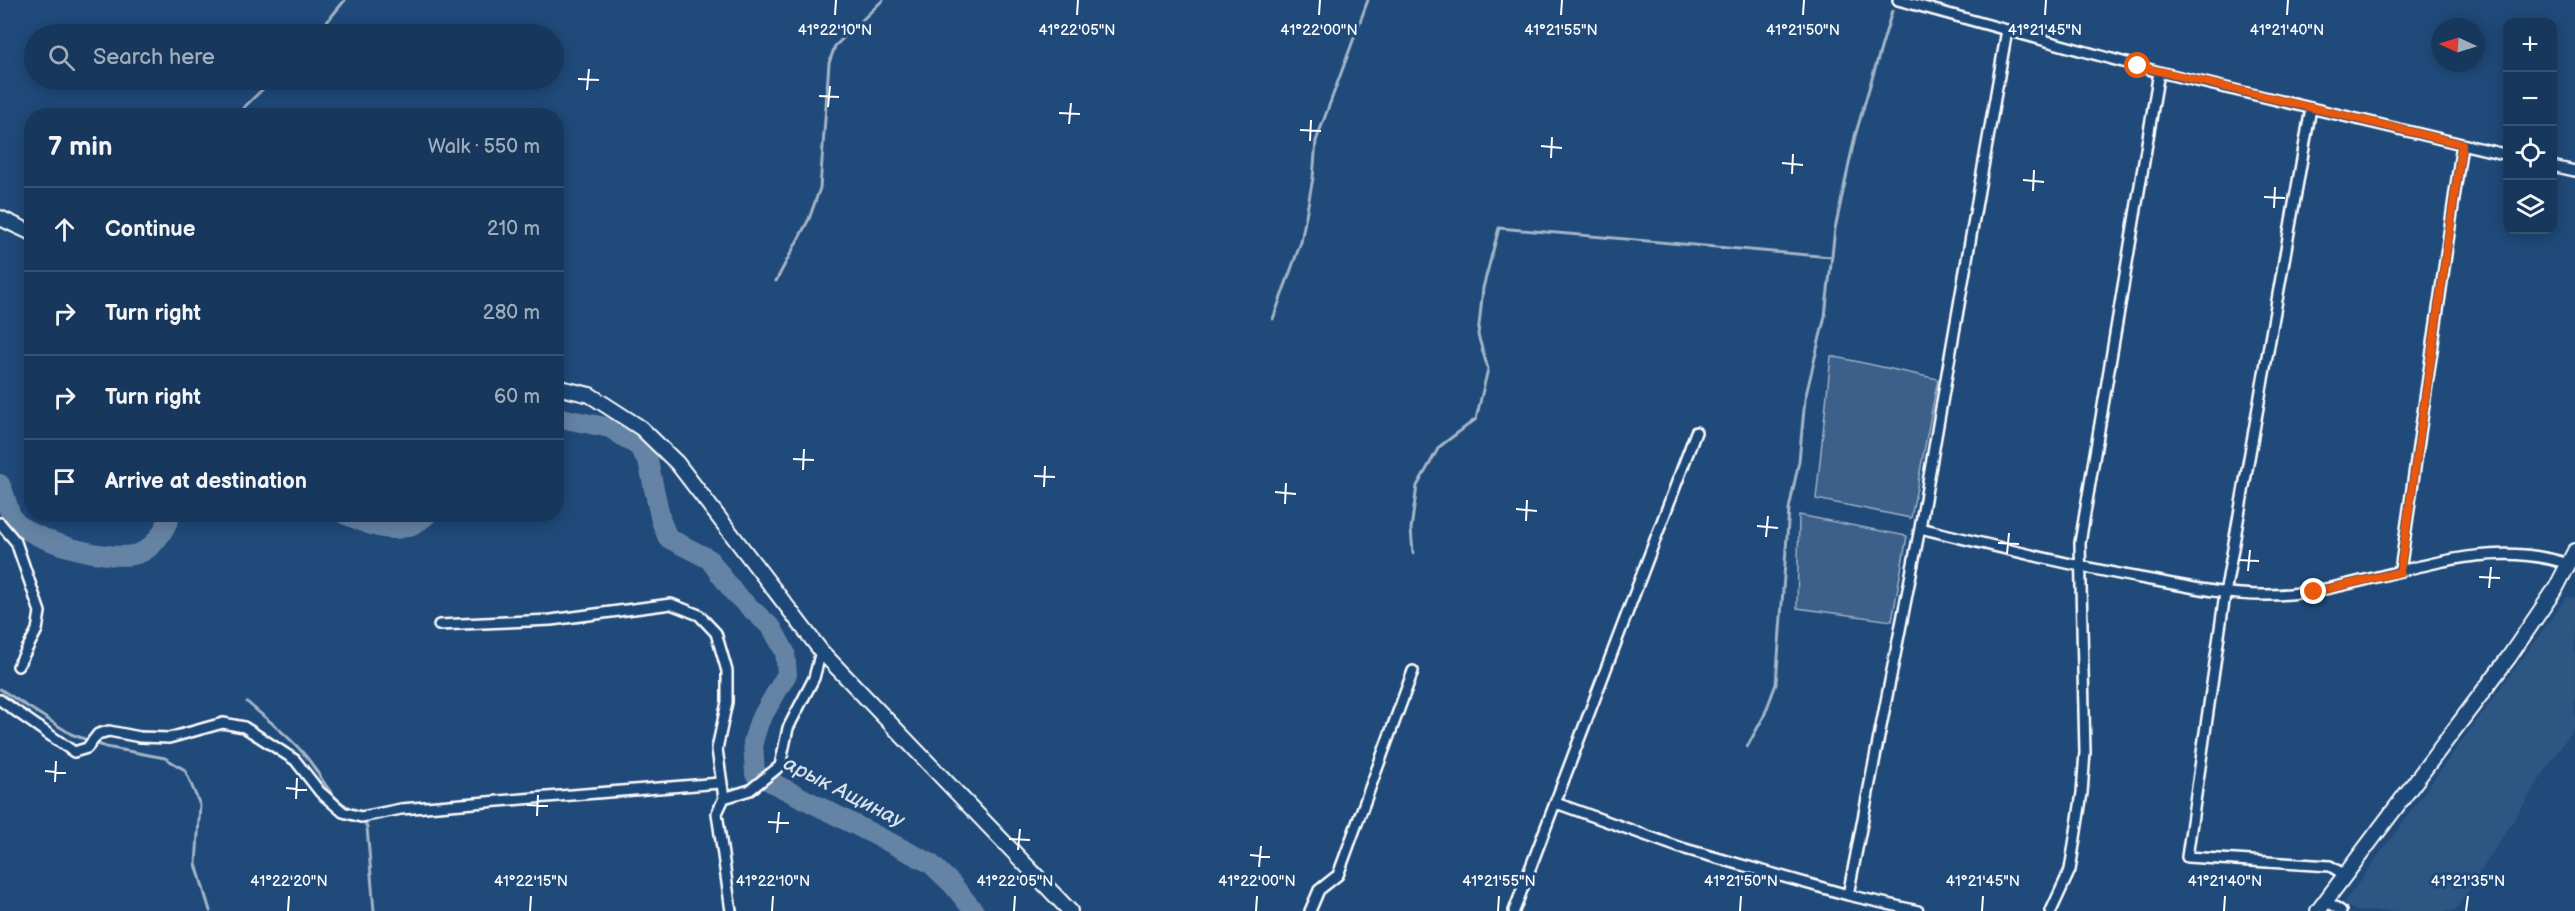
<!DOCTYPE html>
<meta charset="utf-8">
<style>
:root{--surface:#17385c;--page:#244365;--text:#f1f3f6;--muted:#9eacbb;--line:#365272}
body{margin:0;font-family:"Balsamiq Sans",sans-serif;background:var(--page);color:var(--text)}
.controls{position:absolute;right:18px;top:18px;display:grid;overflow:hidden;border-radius:12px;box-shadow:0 3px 15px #0003}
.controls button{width:54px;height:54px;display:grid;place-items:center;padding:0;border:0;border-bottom:2px solid var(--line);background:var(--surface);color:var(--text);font:30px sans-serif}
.compass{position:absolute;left:2431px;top:18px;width:54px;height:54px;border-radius:50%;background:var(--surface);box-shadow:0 3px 15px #0003;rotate:274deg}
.stop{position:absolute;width:18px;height:18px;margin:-14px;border:4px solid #ea580c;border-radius:50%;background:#fff}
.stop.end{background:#ea580c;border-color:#fff;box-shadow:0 2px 6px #0008}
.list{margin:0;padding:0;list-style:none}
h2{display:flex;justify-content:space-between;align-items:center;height:78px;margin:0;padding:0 24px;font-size:26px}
h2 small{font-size:20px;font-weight:400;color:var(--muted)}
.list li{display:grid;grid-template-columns:39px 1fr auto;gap:18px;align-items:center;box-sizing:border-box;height:84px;padding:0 24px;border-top:2px solid var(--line)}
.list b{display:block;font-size:22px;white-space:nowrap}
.list em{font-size:20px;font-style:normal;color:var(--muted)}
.icon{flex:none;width:33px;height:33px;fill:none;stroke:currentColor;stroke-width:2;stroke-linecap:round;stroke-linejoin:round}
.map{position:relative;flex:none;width:2575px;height:911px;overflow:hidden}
.search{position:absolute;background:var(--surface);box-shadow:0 3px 15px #0003;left:24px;top:24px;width:540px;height:66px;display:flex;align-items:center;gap:15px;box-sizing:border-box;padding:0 21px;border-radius:33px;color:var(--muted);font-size:22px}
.panel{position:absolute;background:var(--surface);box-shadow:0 3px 15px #0003;left:24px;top:108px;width:540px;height:414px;border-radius:24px}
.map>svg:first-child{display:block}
</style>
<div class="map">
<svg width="2575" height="911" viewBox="0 0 2575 911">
<rect width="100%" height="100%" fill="#1f4a7a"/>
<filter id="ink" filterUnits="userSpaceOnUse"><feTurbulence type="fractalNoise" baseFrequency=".0167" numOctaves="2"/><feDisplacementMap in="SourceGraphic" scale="12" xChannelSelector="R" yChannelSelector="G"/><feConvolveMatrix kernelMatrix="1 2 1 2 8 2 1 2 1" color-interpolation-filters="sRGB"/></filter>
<g filter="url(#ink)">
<!-- built -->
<path fill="#2e5683" d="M2567,597L2575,598V725L2455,911H2356L2343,904Z"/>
<!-- green -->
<path fill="#3c618b" stroke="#9eb0c5" stroke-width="1.5" d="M1831,356L1938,379L1911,518L1816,499Z
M1799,515L1907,536L1892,621L1797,608Z"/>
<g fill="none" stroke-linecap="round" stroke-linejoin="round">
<!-- stream -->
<path stroke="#a3b5c8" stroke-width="3" d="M317,34L345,0
M235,116L272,80
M776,281L809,219L820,188L829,63L835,46L883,0
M1273,319L1301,242L1313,178L1316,141L1368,0
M1413,553L1411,529L1417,486L1439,447L1476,419L1488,369L1478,335L1483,288L1499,228L1831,257
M0,689L71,734L106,747L165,758L185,770L200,805L196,864L210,911
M247,702C265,718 287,734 303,753C323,775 326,798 356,811
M1747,747L1764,716L1776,684L1789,509L1799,461L1805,399L1825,316L1835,229L1855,136L1892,11
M362,819L367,827L374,911"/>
<!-- river -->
<path stroke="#6583a4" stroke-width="20" d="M556,417L610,428L638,446L648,461L661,521L668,538L709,559L735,594L772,628L785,652L787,674L759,722L753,742L755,774L930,863L952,884L974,911
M0,484C6,495 7,509 13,519C30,541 114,564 140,553C155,547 165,529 171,514
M344,514C375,527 400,540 428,514"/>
<defs>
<path id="minor" d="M1898,0L2159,72L2508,155
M2311,108L2225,594L2187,857L2330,866L2345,875
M2552,166L2575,171
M0,523L16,542L40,612L37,630L18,666
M1920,528C1997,547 2073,566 2151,580C2189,587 2226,595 2264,595C2367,596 2466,530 2568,564
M2400,571L2462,144
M439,625L551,620L671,604L699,615L716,633L727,671V702L717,749L724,798
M0,700L74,752L87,748L98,734L109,731L140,737L169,738L223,723L244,727L295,760L320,792L343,812L361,817L401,809L720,783
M1556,803L1678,847L1848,895L1918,911
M1848,895L1920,528L2007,30
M2326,901L2341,911
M731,911L717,813L724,798L750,790L780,766L788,728L814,678L821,651
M1310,911L1319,890L1338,875L1413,671
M1514,911L1696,432
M2051,911L2070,870L2082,793L2085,752L2080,543L2159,72"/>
<path id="secondary" d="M0,218L32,233
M556,387L590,395L641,428L677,463L821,651L1070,911
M2318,911L2509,657L2556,588L2575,551"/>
</defs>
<!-- minor casing -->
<use href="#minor" stroke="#fff" stroke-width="14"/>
<!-- secondary casing -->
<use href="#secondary" stroke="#fff" stroke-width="18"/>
<!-- minor -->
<use href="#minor" stroke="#1f4a7a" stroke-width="9"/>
<!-- secondary -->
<use href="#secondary" stroke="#1f4a7a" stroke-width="14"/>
</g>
</g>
<g fill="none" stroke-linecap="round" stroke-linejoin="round" filter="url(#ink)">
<!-- route -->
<path stroke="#ea580c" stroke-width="8" d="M2138,66L2462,144L2400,572L2314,592"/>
</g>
<!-- ticks -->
<path fill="none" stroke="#fff" stroke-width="2" d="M835,15L836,0M1077,15L1078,0M1319,15L1320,0M1561,15L1562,0M1803,15L1804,0M2045,15L2046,0M2287,15L2288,0M578,79L599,80M587,90L589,69M819,96L839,97M828,107L830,86M1059,113L1080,114M1069,124L1071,103M1300,130L1321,131M1310,141L1311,120M1541,146L1562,148M1551,158L1552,137M1782,163L1803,165M1792,174L1793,154M2023,180L2044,182M2033,191L2034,170M2264,197L2285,198M2274,208L2275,187M793,459L814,460M803,470L804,449M1034,476L1055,477M1044,487L1045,466M1275,492L1296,494M1285,504L1286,483M1516,509L1537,511M1526,521L1527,500M1757,526L1778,528M1766,537L1768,516M1998,543L2019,544M2007,554L2009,533M2238,560L2259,561M2248,571L2250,550M2479,577L2500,578M2489,588L2491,567M45,771L66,773M55,782L56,761M286,788L307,790M296,799L297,778M527,805L548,806M537,816L538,795M768,822L789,823M777,833L779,812M1009,839L1030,840M1018,850L1020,829M1250,855L1270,857M1259,867L1261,846M288,911L289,896M530,911L531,896M772,911L773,896M1014,911L1015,896M1256,911L1257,896M1498,911L1499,896M1740,911L1741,896M1982,911L1983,896M2224,911L2225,896M2466,911L2468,896"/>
<g text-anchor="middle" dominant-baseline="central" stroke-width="6" stroke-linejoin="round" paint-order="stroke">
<!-- water labels -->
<g font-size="21" font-style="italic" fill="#d8e0e8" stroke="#1f4a7a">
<text transform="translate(844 792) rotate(27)">арык Ащинау</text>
</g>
</g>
<g font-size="15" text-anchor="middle" fill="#fff" stroke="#1f4a7a" stroke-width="6" stroke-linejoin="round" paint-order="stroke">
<text x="835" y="35">41°22'10"N</text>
<text x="1077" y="35">41°22'05"N</text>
<text x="1319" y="35">41°22'00"N</text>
<text x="1561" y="35">41°21'55"N</text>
<text x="1803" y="35">41°21'50"N</text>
<text x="2045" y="35">41°21'45"N</text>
<text x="2287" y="35">41°21'40"N</text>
<text x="289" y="886">41°22'20"N</text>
<text x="531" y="886">41°22'15"N</text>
<text x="773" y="886">41°22'10"N</text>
<text x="1015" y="886">41°22'05"N</text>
<text x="1257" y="886">41°22'00"N</text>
<text x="1499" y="886">41°21'55"N</text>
<text x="1741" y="886">41°21'50"N</text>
<text x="1983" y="886">41°21'45"N</text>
<text x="2225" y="886">41°21'40"N</text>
<text x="2468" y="886">41°21'35"N</text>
</g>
</svg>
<div class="controls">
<button>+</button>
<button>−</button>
<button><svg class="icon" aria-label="locate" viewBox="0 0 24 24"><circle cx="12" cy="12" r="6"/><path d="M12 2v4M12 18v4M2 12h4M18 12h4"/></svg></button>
<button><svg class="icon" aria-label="layers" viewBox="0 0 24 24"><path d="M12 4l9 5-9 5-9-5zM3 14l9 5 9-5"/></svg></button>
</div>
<svg class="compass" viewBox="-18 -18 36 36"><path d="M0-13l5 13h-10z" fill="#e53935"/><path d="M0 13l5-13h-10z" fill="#9eacbb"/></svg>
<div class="stop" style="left:2138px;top:66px"></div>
<div class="stop end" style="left:2314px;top:592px"></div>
<div class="search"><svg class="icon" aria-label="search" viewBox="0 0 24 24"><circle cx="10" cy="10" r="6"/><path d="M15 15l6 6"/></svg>Search here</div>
<section class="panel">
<h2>7 min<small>Walk · 550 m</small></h2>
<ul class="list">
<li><svg class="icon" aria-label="ahead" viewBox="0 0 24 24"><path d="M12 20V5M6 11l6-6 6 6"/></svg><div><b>Continue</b></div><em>210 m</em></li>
<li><svg class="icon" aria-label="right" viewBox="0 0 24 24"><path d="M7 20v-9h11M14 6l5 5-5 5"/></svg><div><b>Turn right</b></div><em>280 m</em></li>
<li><svg class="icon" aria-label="right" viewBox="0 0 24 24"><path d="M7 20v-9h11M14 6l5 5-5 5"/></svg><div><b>Turn right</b></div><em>60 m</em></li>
<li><svg class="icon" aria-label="arrive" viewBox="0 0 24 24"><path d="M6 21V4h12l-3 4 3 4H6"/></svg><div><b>Arrive at destination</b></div></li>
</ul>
</section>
</div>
